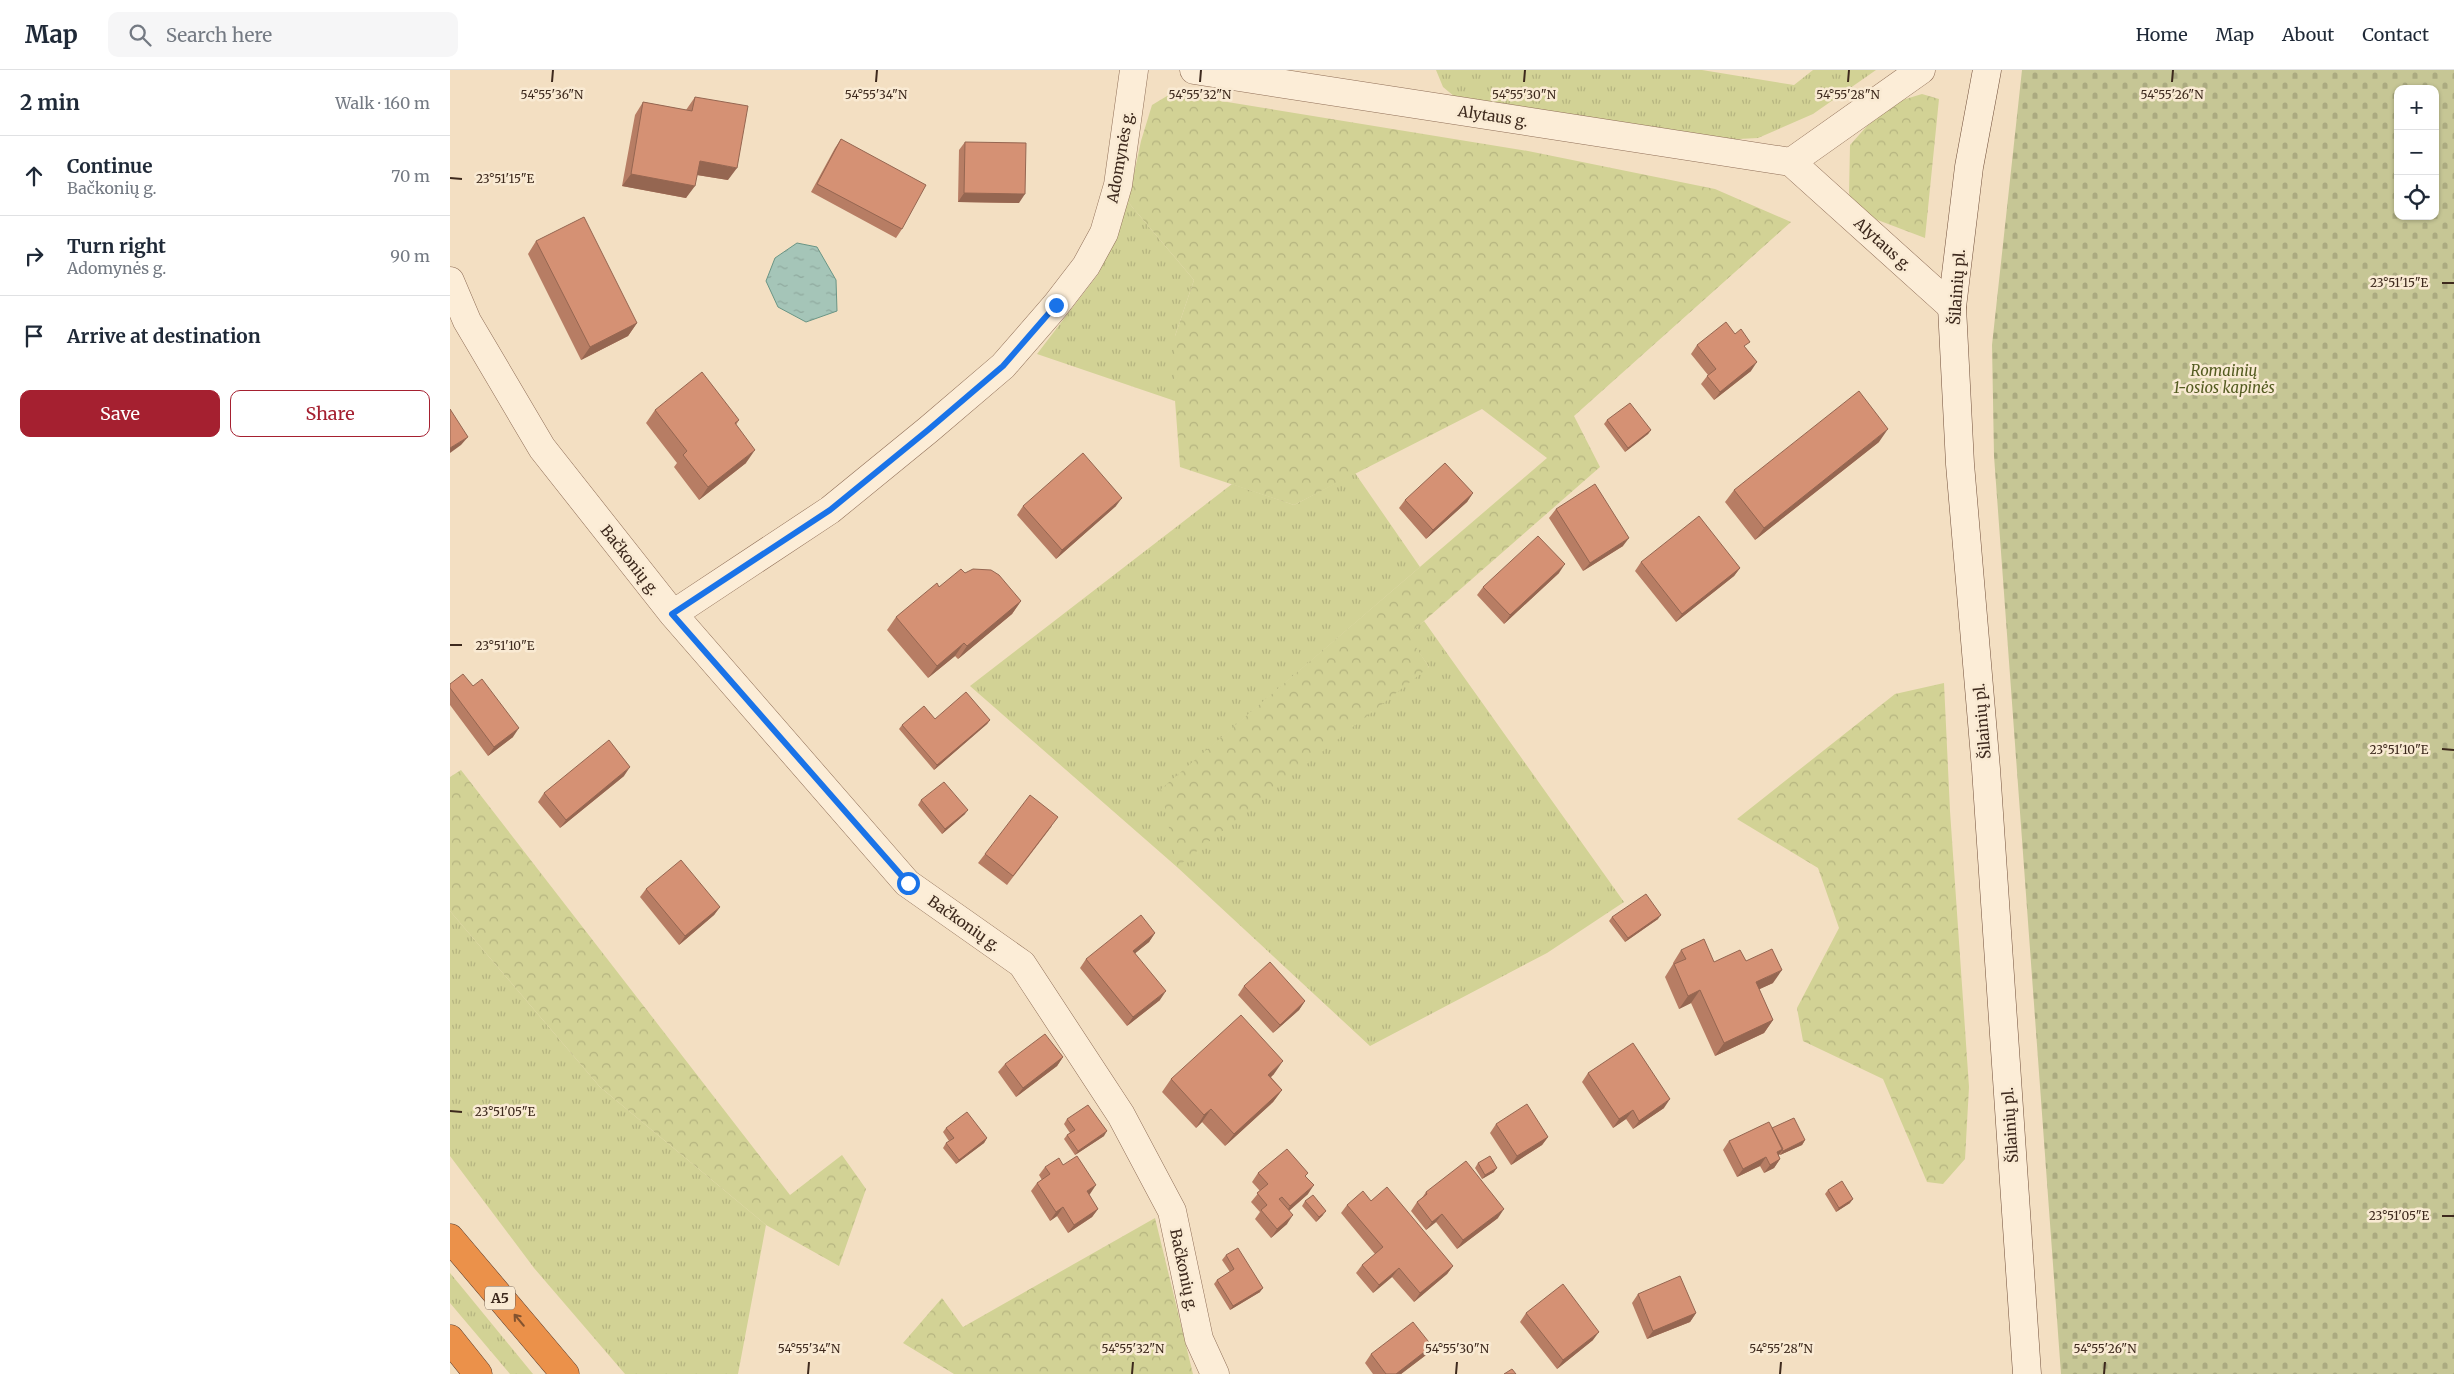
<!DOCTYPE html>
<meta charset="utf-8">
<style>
:root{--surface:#fff;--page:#f6f6f7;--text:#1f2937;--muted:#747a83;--line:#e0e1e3;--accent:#a52030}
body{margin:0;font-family:Merriweather,serif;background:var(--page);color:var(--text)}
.controls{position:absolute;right:15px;top:15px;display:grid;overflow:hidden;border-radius:10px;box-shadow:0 1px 4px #0004}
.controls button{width:45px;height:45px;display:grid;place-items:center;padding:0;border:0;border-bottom:1px solid var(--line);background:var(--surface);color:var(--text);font:25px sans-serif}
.stop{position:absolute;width:15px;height:15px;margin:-11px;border:4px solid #1a73e8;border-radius:50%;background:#fff}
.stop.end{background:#1a73e8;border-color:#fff;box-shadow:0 1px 5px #0008}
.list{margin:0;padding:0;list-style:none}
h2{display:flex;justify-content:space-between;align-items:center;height:65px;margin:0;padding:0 20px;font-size:21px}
h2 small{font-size:16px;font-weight:400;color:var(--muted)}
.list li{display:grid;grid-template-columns:32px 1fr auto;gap:15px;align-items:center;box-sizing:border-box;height:80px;padding:0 20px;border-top:1px solid var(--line)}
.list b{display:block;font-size:19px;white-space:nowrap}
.list p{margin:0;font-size:16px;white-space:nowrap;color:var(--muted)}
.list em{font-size:16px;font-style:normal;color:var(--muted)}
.actions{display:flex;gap:10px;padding:15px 20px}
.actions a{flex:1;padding:11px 0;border:1px solid var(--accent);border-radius:10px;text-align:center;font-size:18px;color:var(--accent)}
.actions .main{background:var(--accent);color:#fff}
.icon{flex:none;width:28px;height:28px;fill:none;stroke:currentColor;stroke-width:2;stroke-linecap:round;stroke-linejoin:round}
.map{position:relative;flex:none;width:2004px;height:1304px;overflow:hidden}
header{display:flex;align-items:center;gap:30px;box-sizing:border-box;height:70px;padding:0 25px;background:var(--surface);border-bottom:1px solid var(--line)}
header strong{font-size:24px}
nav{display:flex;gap:28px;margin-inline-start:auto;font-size:18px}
.search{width:350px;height:45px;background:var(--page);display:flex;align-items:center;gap:12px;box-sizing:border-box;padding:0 18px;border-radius:10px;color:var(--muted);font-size:19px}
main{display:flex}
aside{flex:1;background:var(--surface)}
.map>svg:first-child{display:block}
</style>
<header>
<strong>Map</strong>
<div class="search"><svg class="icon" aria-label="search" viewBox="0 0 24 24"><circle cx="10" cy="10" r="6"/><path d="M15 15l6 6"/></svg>Search here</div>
<nav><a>Home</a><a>Map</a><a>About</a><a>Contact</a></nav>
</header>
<main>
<aside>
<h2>2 min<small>Walk · 160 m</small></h2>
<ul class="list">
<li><svg class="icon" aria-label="ahead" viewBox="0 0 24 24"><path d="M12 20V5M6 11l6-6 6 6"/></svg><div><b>Continue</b><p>Bačkonių g.</p></div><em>70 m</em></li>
<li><svg class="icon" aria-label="right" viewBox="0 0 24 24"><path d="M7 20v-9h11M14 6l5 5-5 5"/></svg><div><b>Turn right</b><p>Adomynės g.</p></div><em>90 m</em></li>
<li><svg class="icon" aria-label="arrive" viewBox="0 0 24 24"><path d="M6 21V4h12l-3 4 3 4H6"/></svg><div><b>Arrive at destination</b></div></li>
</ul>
<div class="actions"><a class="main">Save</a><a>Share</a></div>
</aside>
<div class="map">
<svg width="2004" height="1304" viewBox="0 0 2004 1304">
<defs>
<pattern id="grass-tufts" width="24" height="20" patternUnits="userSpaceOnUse" patternTransform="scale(1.25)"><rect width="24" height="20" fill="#d2d295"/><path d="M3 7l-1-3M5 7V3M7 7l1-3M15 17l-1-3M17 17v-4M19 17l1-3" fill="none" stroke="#b5b480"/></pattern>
<pattern id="forest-crowns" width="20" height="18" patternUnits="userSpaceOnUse" patternTransform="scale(1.25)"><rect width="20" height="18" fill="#d2d295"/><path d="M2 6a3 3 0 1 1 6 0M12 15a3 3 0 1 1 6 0" fill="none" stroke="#b5b480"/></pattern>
<pattern id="cemetery-stones" width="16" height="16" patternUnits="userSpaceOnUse" patternTransform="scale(1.25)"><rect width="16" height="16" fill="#c6c695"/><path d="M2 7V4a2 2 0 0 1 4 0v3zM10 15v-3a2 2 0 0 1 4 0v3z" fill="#abaa80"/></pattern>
<pattern id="water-ripples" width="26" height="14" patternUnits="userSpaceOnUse" patternTransform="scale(1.25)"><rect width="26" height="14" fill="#a5c5b8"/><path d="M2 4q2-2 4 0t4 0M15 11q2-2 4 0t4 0" fill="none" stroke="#8fa99e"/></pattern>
</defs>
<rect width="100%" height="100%" fill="#f3dfc2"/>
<!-- grass -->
<path fill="url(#grass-tufts)" d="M986,0H1252L1344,15L1363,0H1426L1363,44L1308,68L1270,70L1005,27L993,17Z
M678,132L744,210L725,266V331L587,284L649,203Z
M905,403L970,497L712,719L979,597L957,565L974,551L1174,832L1097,883L920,976L727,797L520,616L782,414L844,435Z
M0,841L150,1017L316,1155L288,1304H175L84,1198L0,1086Z
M0,1203L10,1215L83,1304H60L0,1233Z"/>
<!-- forest -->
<path fill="url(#forest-crowns)" d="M722,23L1078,81L1265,119L1341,152L1124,346L1150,397L958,565L979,597L727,797L711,719L1097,388L1032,339L844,435L730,397L724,317L725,266L744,210L678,132L691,71L702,35Z
M1472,24L1489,29L1475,168L1404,141L1399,123L1400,75L1417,56L1449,31Z
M1494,613L1500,741L1519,1017L1515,1089L1493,1114L1477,1112L1433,1009L1353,971L1347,938L1389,858L1368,798L1287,749L1445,624Z
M11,700L340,1125L392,1085L416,1119L389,1196L316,1155L150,1017L0,841V707Z
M705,1148L743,1304H504L453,1273L492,1228L513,1257Z"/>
<!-- cemetery -->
<path fill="url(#cemetery-stones)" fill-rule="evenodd" d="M1572,0H2004V1304H1611L1544,386L1542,275ZM1948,19H1985V146H1948Z"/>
<!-- water -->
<path fill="url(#water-ripples)" stroke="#6a9585" d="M347,173L367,177L386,210L387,241L356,252L328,237L316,211L325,188Z"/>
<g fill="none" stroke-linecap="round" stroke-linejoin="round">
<defs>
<path id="street" d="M744,0L1341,92
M1471,0L1341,92L1502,237
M0,211L17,251L92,378L223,544L457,813L572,894L671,1045L722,1141L749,1269L765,1304
M223,544L380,440L478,360L553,296L606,235L636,196L654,163L668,115L684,0"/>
<path id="secondary" d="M1537,0L1519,97L1502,237L1510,394L1536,699L1577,1304"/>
<path id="highway" d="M0,1168L115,1304
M0,1269L28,1304"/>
</defs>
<!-- street casing -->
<use href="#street" stroke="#8f6e57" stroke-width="29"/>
<!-- secondary casing -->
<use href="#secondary" stroke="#714f3a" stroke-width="29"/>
<!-- highway casing -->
<use href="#highway" stroke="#5c3d2c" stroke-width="29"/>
<!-- street -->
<use href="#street" stroke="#fcedd7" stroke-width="28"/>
<!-- secondary -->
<use href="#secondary" stroke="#fcedd7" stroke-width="28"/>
<!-- highway -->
<use href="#highway" stroke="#eb914a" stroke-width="28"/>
</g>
<!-- wall -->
<path fill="#b77d64" d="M245,27L278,110L247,105L236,128L172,116L185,45L193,32L236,40Z
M391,69L452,159L446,168L361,122L385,78Z
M515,72L569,133L508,132L509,80Z
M86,171L187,253L178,266L131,290L78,184Z
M1247,275L1296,278L1301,301L1264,330L1251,314L1258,305L1241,284Z
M205,340L289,350L286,355L296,393L249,430L224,397L227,393L196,353Z
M1157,350L1201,360L1198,364L1175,382L1154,354Z
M1429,372L1305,470L1275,432L1284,420Z
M1023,423L1017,432L976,469L949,438L955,430Z
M573,436H666L606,489L567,445Z
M1106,439L1173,476L1133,501L1099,448Z
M1191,492L1290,498L1284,506L1226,552L1185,501Z
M515,503L571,531L562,544L508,589L505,586L478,608L437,560L446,547L489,517Z
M1109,503L1054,554L1027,525L1033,517Z
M0,614L63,667L38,686L0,635Z
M485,649L540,650L537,654L484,700L449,659L452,655Z
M174,706L110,758L88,732L94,723Z
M471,730L515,744L492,764L468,735Z
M602,756L557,815L528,793L535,784Z
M196,819L270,837L264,845L229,875L190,827Z
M1162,847L1208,849L1175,872L1159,851Z
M705,863L699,872L685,883L710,930L677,956L630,898L636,889Z
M1231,880L1264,892L1296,891L1323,913L1309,919L1323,950L1314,963L1265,986L1241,933L1229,939L1215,907L1223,894V893Z
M794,916L855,931L849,940L823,963L788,925Z
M613,987L607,996L566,1027L548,1002L555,994Z
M1138,1003L1214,1038L1183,1059L1176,1049L1163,1058L1132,1012Z
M824,1004L821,1007L832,1020L823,1032L775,1076L752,1052L746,1058L712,1022L721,1009Z
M617,1049L654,1066L625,1085L614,1069L617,1065L620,1063L614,1054Z
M1046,1054L1098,1067L1092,1075L1061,1095L1040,1063Z
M496,1058L537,1068L534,1073L506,1094L493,1078L496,1073L499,1071L493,1062Z
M1322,1058L1355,1070L1352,1075L1330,1085V1084L1328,1086L1330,1089L1324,1098L1314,1103L1310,1096L1287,1107L1273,1080L1279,1071Z
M1028,1093L1044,1102L1032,1109L1025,1098Z
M613,1095L640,1124L639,1125L648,1139L642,1147L618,1163L607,1146L600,1151L581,1121L587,1113L592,1110L589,1105L595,1097Z
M808,1103L856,1106L858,1124L839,1141L837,1154L821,1168L805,1149L810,1142L801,1132L810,1121L802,1112Z
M1378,1120L1400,1133L1386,1142L1375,1124Z
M976,1122L1048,1148L1007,1179L986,1152L976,1160L961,1141L967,1132L972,1128Z
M855,1131L873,1145L866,1152L852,1136Z
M921,1131L1003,1196L997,1204L964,1232L942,1207L923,1223L906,1203L912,1195L925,1184L891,1143L897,1135Z
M776,1185L810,1222L780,1240L764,1214L767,1210L780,1202L772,1190Z
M1188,1224L1246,1243L1240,1252L1197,1269L1182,1233Z
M1076,1243L1143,1270L1107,1299L1070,1252Z
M982,1276L976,1285L951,1304H923L915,1293L921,1284Z"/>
<!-- shaded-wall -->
<path fill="#956651" d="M250,91L287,98L278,110L241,104Z
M181,104L245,116L236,128L172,116Z
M514,123L575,124L569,133L508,132Z
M187,253L178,266L131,290L140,277Z
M1307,292L1301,301L1264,330L1270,322Z
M1438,359L1429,372L1305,470L1314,458Z
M1201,360L1198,364L1175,382L1178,378Z
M18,367L11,375L0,383V378Z
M305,380L296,393L249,430L258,417Z
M1023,423L1017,432L976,469L983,460Z
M672,428L666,436L606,489L612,480Z
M1179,468L1173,476L1133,501L1140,493Z
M1115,494L1109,503L1054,554L1060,545Z
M1290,498L1284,506L1226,552L1232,544Z
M571,531L562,544L508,589L517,576Z
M514,573L505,586L478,608L487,596Z
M540,650L537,654L484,700L487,695Z
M69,658L63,667L38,686L44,677Z
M180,697L174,706L110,758L116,750Z
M518,740L515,744L492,764L495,759Z
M270,837L264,845L229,875L235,866Z
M1211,845L1208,849L1175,872L1178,868Z
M705,863L699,872L677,890L683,881Z
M1332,900L1323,913L1297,925L1306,912Z
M1250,920L1241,933L1229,939L1238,926Z
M716,921L710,930L677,956L683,947Z
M855,931L849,940L823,963L830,955Z
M1323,950L1314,963L1265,986L1274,973Z
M613,987L607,996L566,1027L573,1018Z
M833,991L824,1004L809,1018L818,1005Z
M832,1020L823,1032L775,1076L784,1064Z
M1220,1029L1214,1038L1183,1059L1189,1051Z
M761,1039L752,1052L746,1058L754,1045Z
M1183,1040L1176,1049L1163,1058L1169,1049Z
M657,1061L654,1066L625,1085L628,1081Z
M1098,1067L1092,1075L1061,1095L1067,1086Z
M537,1068L534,1073L506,1094L509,1090Z
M1355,1070L1352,1075L1330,1085L1333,1081Z
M1333,1079L1327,1088V1082Z
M1316,1087L1310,1096L1287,1107L1293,1099Z
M1330,1089L1324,1098L1314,1103L1320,1095Z
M1047,1098L1044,1102L1032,1109L1035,1105Z
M646,1115L640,1124L631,1130L637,1121Z
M864,1115L858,1124L834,1145L840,1136Z
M1403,1129L1400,1133L1386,1142L1389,1138Z
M613,1137L607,1146L600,1151L606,1142Z
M648,1139L642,1147L618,1163L624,1155Z
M1054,1139L1048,1148L1007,1179L1013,1170Z
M876,1141L873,1145L866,1152L869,1147Z
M992,1144L986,1152L976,1160L982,1152Z
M843,1145L837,1154L821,1168L827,1159Z
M1003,1196L997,1204L964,1232L970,1223Z
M949,1198L942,1207L923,1223L929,1215Z
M813,1218L810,1222L780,1240L783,1236Z
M1246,1243L1240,1252L1197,1269L1203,1261Z
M1149,1262L1143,1270L1107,1299L1113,1290Z
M982,1276L976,1285L951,1304H946Z"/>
<!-- building -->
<path fill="#d59174" stroke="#956651" d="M245,27L298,36L287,98L250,91L245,116L181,104L193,32L242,41Z
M391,69L476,115L452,159L367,114Z
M515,72L576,73L575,124L514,123Z
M134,147L187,253L140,277L86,171Z
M1276,252L1285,264L1291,259L1300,272L1294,276L1307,292L1270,322L1257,306L1266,299L1247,275Z
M252,302L289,350L285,353L305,380L258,417L233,385L237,381L205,340Z
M1409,321L1438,359L1314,458L1284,420Z
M1180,333L1201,360L1178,378L1157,350Z
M0,339L18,367L0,378Z
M633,383L672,428L612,480L573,436Z
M995,393L1023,423L983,460L955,430Z
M1145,414L1179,468L1140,493L1106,439Z
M1249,446L1290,498L1232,544L1191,492Z
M1088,466L1115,494L1060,545L1033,517Z
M511,499L515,503L523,499L541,500L549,505L571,531L517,576L514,573L487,596L446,547L487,513L489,517Z
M13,604L23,616L32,609L69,658L44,677L0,618V614Z
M516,622L540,650L487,695L452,655L474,636L485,649Z
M159,670L180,697L116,750L94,723Z
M494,712L518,740L495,759L471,730Z
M580,725L608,747L563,806L535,784Z
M231,790L270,837L235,866L196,819Z
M1196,824L1211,845L1178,868L1162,847Z
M691,845L705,863L683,881L716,921L683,947L636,889Z
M1254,869L1264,892L1290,880L1296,891L1322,879L1332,900L1306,912L1323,950L1274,973L1250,920L1238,926L1224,894L1236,889L1231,880Z
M820,892L855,931L830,955L794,916Z
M791,945L833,991L818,1005L832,1020L784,1064L761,1039L754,1045L721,1009Z
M595,964L613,987L573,1018L555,994Z
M1183,973L1220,1029L1189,1051L1183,1040L1169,1049L1138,1003Z
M1077,1034L1098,1067L1067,1086L1046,1054Z
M638,1035L657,1061L628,1081L617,1065L625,1060L617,1049Z
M517,1042L537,1068L509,1090L496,1073L504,1068L496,1058Z
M1344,1048L1355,1070L1333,1081L1322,1058Z
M1319,1052L1333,1079L1327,1082L1330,1089L1320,1095L1316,1087L1293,1099L1279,1071Z
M837,1079L858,1103L855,1106L864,1115L840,1136L832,1127L829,1129L843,1145L827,1159L811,1140L817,1135L807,1123L818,1114L808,1103Z
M627,1086L646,1115L637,1121L648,1139L624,1155L613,1137L606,1142L587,1113L600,1104L595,1097L609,1088L613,1095Z
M1040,1086L1047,1098L1035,1105L1028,1093Z
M1016,1091L1054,1139L1013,1170L992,1144L982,1152L967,1132L977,1124L976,1122Z
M1392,1111L1403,1129L1389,1138L1378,1120Z
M937,1117L1003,1196L970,1223L949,1198L929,1215L912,1195L933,1177L897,1135L913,1121L921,1131Z
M863,1125L876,1141L869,1147L855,1131Z
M788,1178L813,1218L783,1236L767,1210L784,1199L776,1185Z
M1230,1206L1246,1243L1203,1261L1188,1224Z
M1113,1214L1149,1262L1113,1290L1076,1243Z
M963,1252L982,1276L946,1304H936L921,1284Z
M1062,1299L1066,1304H1054Z"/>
<!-- one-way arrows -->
<defs><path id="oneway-shaft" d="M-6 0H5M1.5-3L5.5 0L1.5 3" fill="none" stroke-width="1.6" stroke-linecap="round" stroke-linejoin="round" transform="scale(1.25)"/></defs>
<use stroke="#83532f" href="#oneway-shaft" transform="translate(69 1250) rotate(-130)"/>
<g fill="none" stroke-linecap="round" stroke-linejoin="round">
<!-- route -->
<path stroke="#1a73e8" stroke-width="6" d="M458,813L222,544L380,440L478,360L553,296L606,235"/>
</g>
<!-- ticks -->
<path fill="none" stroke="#3d291d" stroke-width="2" d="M102,12L103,0M426,12L427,0M750,12L751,0M1074,12L1075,0M1398,12L1399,0M1722,12L1723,0M0,108L12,109M1992,213H2004M0,575H12M1992,679L2004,680M0,1041L12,1042M1992,1146H2004M358,1304L359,1292M682,1304L683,1292M1006,1304L1007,1292M1330,1304L1331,1292M1654,1304L1655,1292"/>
<g text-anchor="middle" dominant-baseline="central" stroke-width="5" stroke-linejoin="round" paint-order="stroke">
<!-- shield labels -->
<rect fill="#f9ead3" stroke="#756354" stroke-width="1" x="35" y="1216.5" width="30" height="23" rx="4"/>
<g font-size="14" font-weight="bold" fill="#3d291d">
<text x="50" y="1228">A5</text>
</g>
<!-- street labels -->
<g font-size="15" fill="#3d291d" stroke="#f9ead3">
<text transform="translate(1043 46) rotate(9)">Alytaus g.</text>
<text transform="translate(670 87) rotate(-80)">Adomynės g.</text>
<text transform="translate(1433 174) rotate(42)">Alytaus g.</text>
<text transform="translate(1507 217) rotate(-86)">Šilainių pl.</text>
<text transform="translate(180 490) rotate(52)">Bačkonių g.</text>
<text transform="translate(1532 651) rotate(-95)">Šilainių pl.</text>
<text transform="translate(514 853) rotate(35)">Bačkonių g.</text>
<text transform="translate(1560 1055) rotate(-94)">Šilainių pl.</text>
<text transform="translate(734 1200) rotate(78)">Bačkonių g.</text>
</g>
<!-- park labels -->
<g font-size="15" font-style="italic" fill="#545c21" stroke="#f9ead3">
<text x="1774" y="300">Romainių<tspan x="1774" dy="17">1-osios kapinės</tspan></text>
</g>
</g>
<g font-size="12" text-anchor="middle" fill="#3d291d" stroke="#f9ead3" stroke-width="5" stroke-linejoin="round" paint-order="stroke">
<text x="102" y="29">54°55'36"N</text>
<text x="426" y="29">54°55'34"N</text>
<text x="750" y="29">54°55'32"N</text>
<text x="1074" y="29">54°55'30"N</text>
<text x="1398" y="29">54°55'28"N</text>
<text x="1722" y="29">54°55'26"N</text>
<text x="55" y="113">23°51'15"E</text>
<text x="1949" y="217">23°51'15"E</text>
<text x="55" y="580">23°51'10"E</text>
<text x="1949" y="684">23°51'10"E</text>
<text x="55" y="1046">23°51'05"E</text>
<text x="1949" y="1150">23°51'05"E</text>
<text x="359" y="1283">54°55'34"N</text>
<text x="683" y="1283">54°55'32"N</text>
<text x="1007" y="1283">54°55'30"N</text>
<text x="1331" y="1283">54°55'28"N</text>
<text x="1655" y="1283">54°55'26"N</text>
</g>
</svg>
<div class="controls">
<button>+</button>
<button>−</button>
<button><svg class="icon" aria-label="locate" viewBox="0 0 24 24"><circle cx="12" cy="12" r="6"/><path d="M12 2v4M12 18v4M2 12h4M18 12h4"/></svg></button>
</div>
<div class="stop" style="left:458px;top:813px"></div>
<div class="stop end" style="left:606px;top:235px"></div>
</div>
</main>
